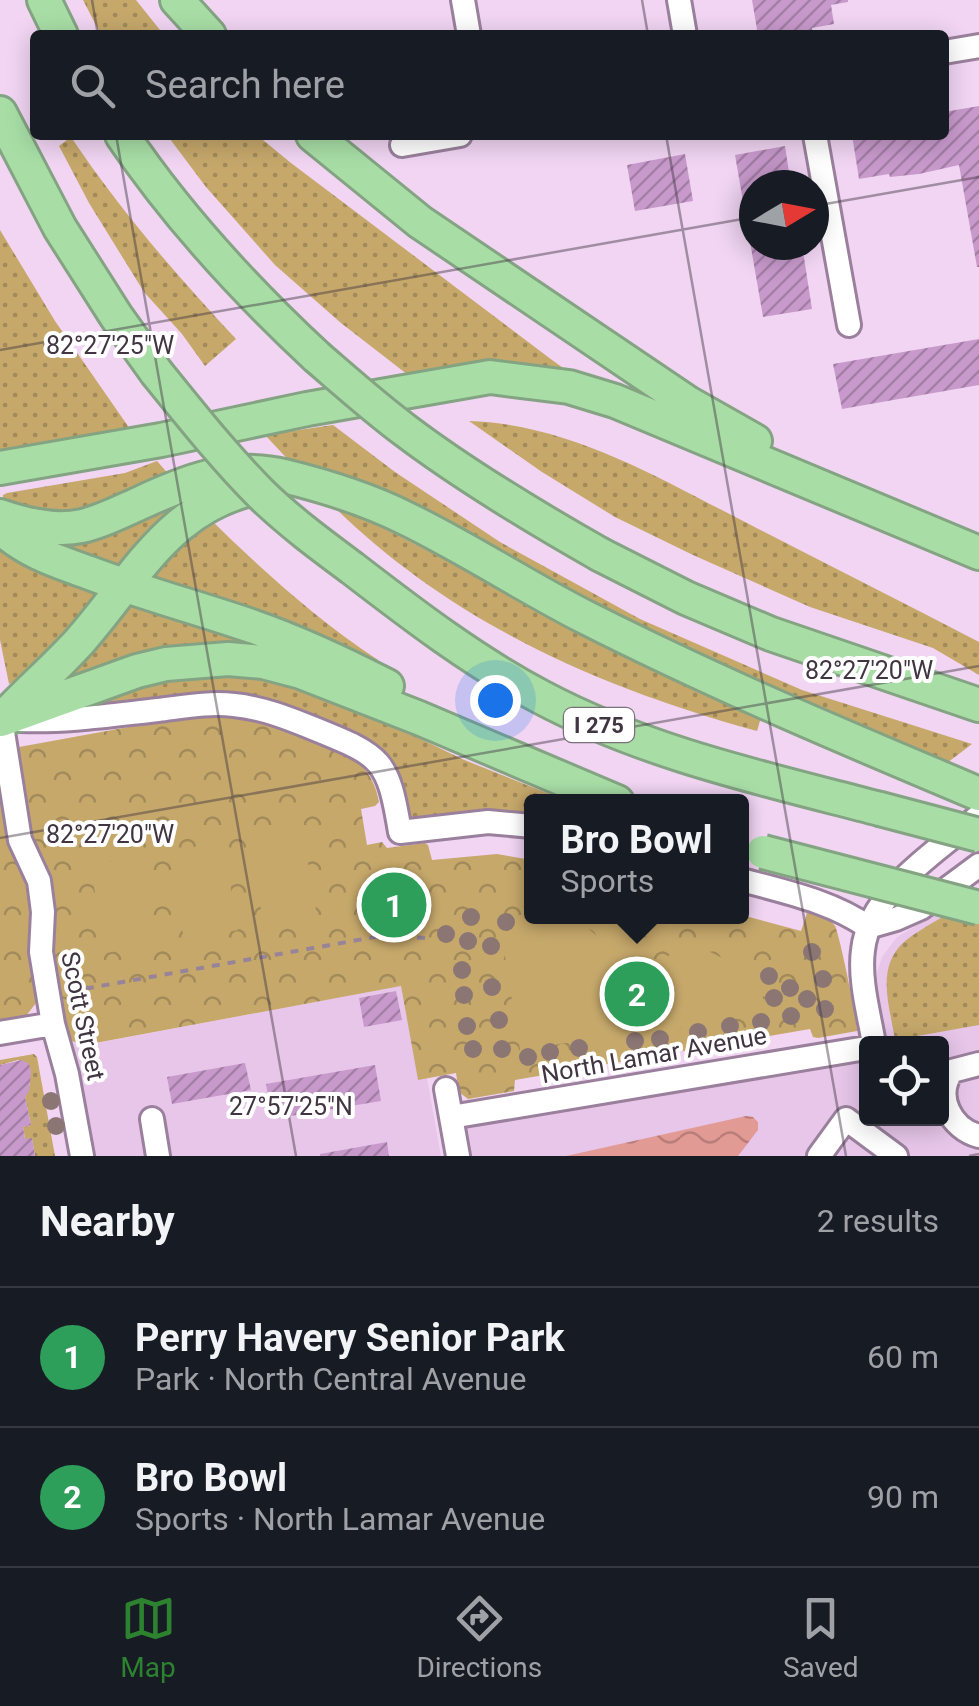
<!DOCTYPE html>
<meta charset="utf-8">
<style>
:root{--surface:#171b24;--page:#20242c;--text:#f1f3f6;--muted:#9ea1a6;--line:#363941;--accent:#2d8230}
body{margin:0;font-family:Roboto,sans-serif;background:var(--page);color:var(--text)}
.controls{position:absolute;right:30px;bottom:30px;display:grid;overflow:hidden;border-radius:10px;box-shadow:0 5px 25px #0003}
.controls button{width:90px;height:90px;display:grid;place-items:center;padding:0;border:0;border-bottom:2px solid var(--line);background:var(--surface);color:var(--text);font:50px sans-serif}
.compass{position:absolute;left:739px;top:170px;width:90px;height:90px;border-radius:50%;background:var(--surface);box-shadow:0 5px 25px #0003;rotate:80deg}
.you{position:absolute;left:495px;top:700px;width:35px;height:35px;margin:-25px;border:8px solid #fff;border-radius:50%;background:#1a73e8;box-shadow:0 0 0 15px #1a73e833}
.badge{display:grid;place-items:center;width:65px;height:65px;border-radius:50%;background:var(--accent);color:#fff;font-size:32px;font-weight:700}
.pin{position:absolute;translate:-50% -50%;border:5px solid #fff;box-shadow:0 2px 10px #0006}
.popup{position:absolute;left:524px;top:794px;width:225px;height:130px;box-sizing:border-box;display:grid;place-content:center;border-radius:10px;background:var(--surface);filter:drop-shadow(0 2px 8px #0005);font-size:32px;white-space:nowrap;color:var(--muted)}
.popup b{font-size:38px;color:var(--text)}
.popup::after{content:'';position:absolute;left:50%;top:100%;margin-left:-20px;border:20px solid transparent;border-top-color:var(--surface)}
.list{margin:0;padding:0;list-style:none}
h2{display:flex;justify-content:space-between;align-items:center;height:130px;margin:0;padding:0 40px;font-size:42px}
h2 small{font-size:32px;font-weight:400;color:var(--muted)}
.list li{display:grid;grid-template-columns:65px 1fr auto;gap:30px;align-items:center;box-sizing:border-box;height:140px;padding:0 40px;border-top:2px solid var(--line)}
.list b{display:block;font-size:38px;white-space:nowrap}
.list p{margin:0;font-size:32px;white-space:nowrap;color:var(--muted)}
.list em{font-size:32px;font-style:normal;color:var(--muted)}
.icon{flex:none;width:55px;height:55px;fill:none;stroke:currentColor;stroke-width:2;stroke-linecap:round;stroke-linejoin:round}
.map{position:relative;flex:none;width:979px;height:1156px;overflow:hidden}
.search{position:absolute;background:var(--surface);box-shadow:0 5px 25px #0003;left:30px;right:30px;top:30px;height:110px;display:flex;align-items:center;gap:25px;box-sizing:border-box;padding:0 35px;border-radius:10px;color:var(--muted);font-size:38px}
.sheet{height:410px;background:var(--surface)}
nav{display:flex;justify-content:space-around;align-items:center;box-sizing:border-box;height:140px;border-top:2px solid var(--line);background:var(--surface);font-size:28px;color:var(--muted)}
nav a{display:grid;justify-items:center;gap:5px}
nav .on{color:var(--accent)}
.map>svg:first-child{display:block}
</style>
<div class="map">
<svg width="979" height="1156" viewBox="0 0 979 1156">
<defs>
<pattern id="grass-dots" width="8" height="8" patternUnits="userSpaceOnUse" patternTransform="scale(2.5)"><rect width="8" height="8" fill="#c6a86b"/><path d="M2 2h.1M6 6h.1" fill="none" stroke="#a28a5a" stroke-width="1.8" stroke-linecap="round"/></pattern>
<pattern id="forest-crowns" width="20" height="18" patternUnits="userSpaceOnUse" patternTransform="scale(2.5)"><rect width="20" height="18" fill="#c6a86b"/><path d="M2 6a3 3 0 1 1 6 0M12 15a3 3 0 1 1 6 0" fill="none" stroke="#a28a5a"/></pattern>
<pattern id="water-waves" width="16" height="10" patternUnits="userSpaceOnUse" patternTransform="scale(2.5)"><rect width="16" height="10" fill="#e29a94"/><path d="M0 5q4-4 8 0t8 0" fill="none" stroke="#b97e7a"/></pattern>
<pattern id="building-hatch" width="6" height="6" patternUnits="userSpaceOnUse" patternTransform="scale(2.5)"><rect width="6" height="6" fill="#c89acc"/><path d="M-1 1l2-2M0 6l6-6M5 7l2-2" fill="none" stroke="#a47ea7"/></pattern>
</defs>
<rect width="100%" height="100%" fill="#f1d5f3"/>
<!-- built -->
<path fill="#e7c6ea" d="M936,914L979,923V1156H471L466,1126L866,1056V1118H942V1044L885,1043L877,997V972L882,957L897,937Z
M401,986L418,1079L427,1078L441,1156H92L72,1043L87,1045Z"/>
<!-- grass -->
<path fill="url(#grass-dots)" d="M83,0H136L164,35H101Z
M167,135H257L291,163L552,360L642,424L639,429L620,420L566,401L421,385L341,323L275,265L206,187Z
M71,137C120,210 176,275 236,339L205,366L182,334L144,292L89,203L59,146Z
M0,230L55,321L130,429L0,452Z
M469,421C570,424 660,479 747,523C824,563 902,602 979,642V675L933,648L810,607L693,555L615,517L542,472Z
M333,425L395,472L500,542L640,619L802,690L972,744L943,766L841,727L295,467L265,435Z
M157,461L171,477L62,519L3,502V495L7,493L125,473Z
M176,505L147,530L114,571L35,540Z
M334,507L377,525L658,666L762,714L757,731C598,687 453,623 334,507Z
M209,518C262,570 316,619 378,660L374,667L145,579Z
M0,548L26,565L98,591C76,619 41,670 9,684L0,640Z
M130,600L263,641L293,661L60,687Z
M247,671L349,704L462,759L567,801L532,802V814C487,810 455,811 410,819L407,815L398,774L375,743L259,696L228,692L82,709L112,691L139,681Z
M944,916L979,923V1025L895,1040C890,1007 875,968 904,942C916,932 931,924 944,916Z
M34,1054L37,1057L55,1156H35L32,1139H25L23,1127L31,1125L25,1097L30,1084L29,1064L18,1060L0,1065V1060Z"/>
<!-- forest -->
<path fill="url(#forest-crowns)" d="M210,714C254,719 289,729 330,747C340,751 350,755 358,762C370,773 376,786 379,802L375,806L361,809L367,845L382,842L387,848L425,843L428,845L432,860L497,854L532,860V916L742,915L801,931L807,913C818,913 828,916 835,926C839,932 858,1024 857,1031L818,1038L813,1037L810,1029L515,1080L514,1091L468,1099L459,1092L456,1073L418,1080L401,986L90,1044C58,1047 62,1017 57,993L61,992L60,984L54,982L49,946L54,944L35,844H31L22,809L19,747L167,720Z
M0,786L9,839L31,886L36,1003L26,1016L0,1021Z"/>
<!-- pitch -->
<path fill="#c6a86b" d="M302,828L317,916L264,926L248,837Z
M223,842L238,930L184,940L169,851Z
M143,856L159,944L106,953L90,865Z
M546,917C566,919 590,923 600,941L635,959L648,961L690,950H706L754,974L761,981L764,1008L757,1016L683,1026L676,1030L634,1037L631,1044V1054L592,1060L586,1043L580,1041L520,1050L503,944C513,925 525,920 546,917Z"/>
<!-- water -->
<path fill="url(#water-waves)" d="M746,1116L753,1117L758,1122V1130L738,1156H566Z"/>
<!-- building -->
<path fill="url(#building-hatch)" d="M752,0H848V2L831,5L834,24L812,28L813,33L786,35L785,31L758,35Z
M979,106V267H977L959,165L919,174L890,177L889,174L859,179L852,135H944V112Z
M785,146L791,185H754V245H802L812,309L763,317L735,155Z
M685,154L693,201L635,211L627,165Z
M979,339V385L842,409L833,364Z
M396,991L402,1020L364,1027L359,998Z
M22,1060L29,1064L31,1072L29,1091L25,1097L31,1125L23,1127L25,1139L32,1138L35,1156H0V1065Z
M245,1063L251,1090L172,1104L167,1077Z
M375,1065L381,1101L272,1119L266,1084Z
M387,1142L389,1156H320V1154Z"/>
<g fill="none" stroke-linecap="round" stroke-linejoin="round">
<defs>
<path id="minor" d="M463,0L469,35
M679,0L685,35
M944,52L979,46
M815,135L849,325
M402,145L460,135
M0,713L20,840L39,881L43,912L41,952L53,1024L67,1074L82,1156
M20,720C66,722 112,715 158,710C183,707 209,702 234,705C263,708 288,718 315,729C382,756 388,759 400,832L488,822L532,826
M742,880C785,892 831,901 868,927L896,919L921,908L979,865
M0,1033L53,1024
M874,1044C869,1014 859,980 863,950C869,893 938,850 979,816
M979,1064L952,1071C934,1096 951,1129 979,1136
M446,1089L458,1156
M451,1117L866,1048
M152,1119L158,1156
M819,1156L846,1119L896,1156"/>
<path id="highway" d="M44,0L61,35
M177,0L209,35
M0,113L60,228L116,316L156,372
M122,135C178,218 244,289 317,357
M313,135L420,222L688,403L755,441
M0,468L161,440L307,409L490,377L569,387L615,401L979,553
M0,516C26,525 55,532 82,526C101,522 120,512 138,504C185,482 231,463 284,476C325,486 367,499 405,518C467,548 524,586 585,617C713,682 846,738 979,794
M0,527C25,551 56,561 87,572C142,593 199,608 254,627C300,643 344,664 387,686
M601,555L686,598L771,634L979,705
M352,568C413,615 473,661 541,697C646,753 765,779 880,809
M8,713C31,689 56,667 79,642C138,575 172,499 270,485
M1,720L137,671L166,664L228,659L263,662L301,672L419,718L617,802"/>
</defs>
<!-- minor casing -->
<use href="#minor" stroke="#9a809c" stroke-width="28"/>
<!-- highway casing -->
<use href="#highway" stroke="#84a383" stroke-width="38"/>
<!-- path -->
<path stroke="#978499" stroke-width="4" stroke-dasharray="8 8" stroke-linecap="butt" d="M70,985L89,988L386,935L425,938"/>
<!-- minor -->
<use href="#minor" stroke="#fff" stroke-width="22"/>
<!-- highway -->
<use href="#highway" stroke="#a8dea6" stroke-width="32"/>
<defs>
<path id="highway-bridge" d="M317,357C346,382 375,408 406,431C467,477 534,517 601,555
M156,372C190,414 224,457 262,495C290,522 321,545 352,568
M880,809L979,835
M763,852L979,908"/>
</defs>
<!-- highway-bridge casing -->
<use href="#highway-bridge" stroke="#84a383" stroke-width="38" stroke-linecap="butt"/>
<!-- highway-bridge -->
<use href="#highway-bridge" stroke="#a8dea6" stroke-width="32"/>
</g>
<!-- trees -->
<g fill="#8b7674">
<circle cx="471" cy="917" r="9"/>
<circle cx="506" cy="922" r="9"/>
<circle cx="446" cy="934" r="9"/>
<circle cx="468" cy="941" r="9"/>
<circle cx="491" cy="946" r="9"/>
<circle cx="812" cy="952" r="9"/>
<circle cx="462" cy="970" r="9"/>
<circle cx="769" cy="976" r="9"/>
<circle cx="823" cy="979" r="9"/>
<circle cx="492" cy="987" r="9"/>
<circle cx="790" cy="988" r="9"/>
<circle cx="464" cy="995" r="9"/>
<circle cx="774" cy="998" r="9"/>
<circle cx="807" cy="999" r="9"/>
<circle cx="825" cy="1009" r="9"/>
<circle cx="791" cy="1016" r="9"/>
<circle cx="499" cy="1020" r="9"/>
<circle cx="761" cy="1022" r="9"/>
<circle cx="467" cy="1026" r="9"/>
<circle cx="730" cy="1026" r="9"/>
<circle cx="698" cy="1032" r="9"/>
<circle cx="660" cy="1039" r="9"/>
<circle cx="635" cy="1041" r="9"/>
<circle cx="579" cy="1048" r="9"/>
<circle cx="473" cy="1049" r="9"/>
<circle cx="502" cy="1049" r="9"/>
<circle cx="550" cy="1052" r="9"/>
<circle cx="528" cy="1057" r="9"/>
<circle cx="51" cy="1101" r="9"/>
<circle cx="56" cy="1126" r="9"/>
</g>
<!-- ticks -->
<path fill="none" stroke="#403541" stroke-width="2.5" stroke-opacity="0.45" d="M92,0L98,35M642,0L648,35M116,135L296,1156M666,135L846,1156M814,206L979,177M0,350L754,217M0,838L979,666M969,1156L979,1154"/>
<g text-anchor="middle" dominant-baseline="central" stroke-width="8" stroke-linejoin="round" paint-order="stroke">
<!-- shield labels -->
<rect fill="#fff" stroke="#79727a" stroke-width="2.5" x="564" y="708" width="70" height="34" rx="8"/>
<g font-size="22" font-weight="bold" fill="#403541">
<text x="599" y="725">I 275</text>
</g>
<!-- street labels -->
<g font-size="25" fill="#403541" stroke="#fff">
<text transform="translate(83 1016) rotate(78)">Scott Street</text>
<text transform="translate(654 1055) rotate(-10)">North Lamar Avenue</text>
</g>
</g>
<g font-size="25" text-anchor="middle" fill="#403541" stroke="#fff" stroke-width="8" stroke-linejoin="round" paint-order="stroke">
<text x="110" y="354">82°27'25"W</text>
<text x="869" y="679">82°27'20"W</text>
<text x="110" y="843">82°27'20"W</text>
<text x="291" y="1115">27°57'25"N</text>
</g>
</svg>
<div class="controls">
<button><svg class="icon" aria-label="locate" viewBox="0 0 24 24"><circle cx="12" cy="12" r="6"/><path d="M12 2v4M12 18v4M2 12h4M18 12h4"/></svg></button>
</div>
<svg class="compass" viewBox="-18 -18 36 36"><path d="M0-13l5 13h-10z" fill="#e53935"/><path d="M0 13l5-13h-10z" fill="#9ea1a6"/></svg>
<div class="you"></div>
<div class="pin badge" style="left:394px;top:905px;background:#2e9e5b">1</div>
<div class="pin badge" style="left:637px;top:994px;background:#2e9e5b">2</div>
<div class="popup"><b>Bro Bowl</b>Sports</div>
<div class="search"><svg class="icon" aria-label="search" viewBox="0 0 24 24"><circle cx="10" cy="10" r="6"/><path d="M15 15l6 6"/></svg>Search here</div>
</div>
<section class="sheet">
<h2>Nearby<small>2 results</small></h2>
<ul class="list">
<li><span class="badge" style="background:#2e9e5b">1</span><div><b>Perry Havery Senior Park</b><p>Park · North Central Avenue</p></div><em>60 m</em></li>
<li><span class="badge" style="background:#2e9e5b">2</span><div><b>Bro Bowl</b><p>Sports · North Lamar Avenue</p></div><em>90 m</em></li>
</ul>
</section>
<nav>
<a class="on"><svg class="icon" aria-label="map" viewBox="0 0 24 24"><path d="M3 6l6-2 6 2 6-2v14l-6 2-6-2-6 2zM9 4v14M15 6v14"/></svg>Map</a>
<a><svg class="icon" aria-label="directions" viewBox="0 0 24 24"><path d="M12 3l9 9-9 9-9-9zM9 14v-3h6M13 9l2 2-2 2"/></svg>Directions</a>
<a><svg class="icon" aria-label="saved" viewBox="0 0 24 24"><path d="M7 4h10v16l-5-4-5 4z"/></svg>Saved</a>
</nav>
